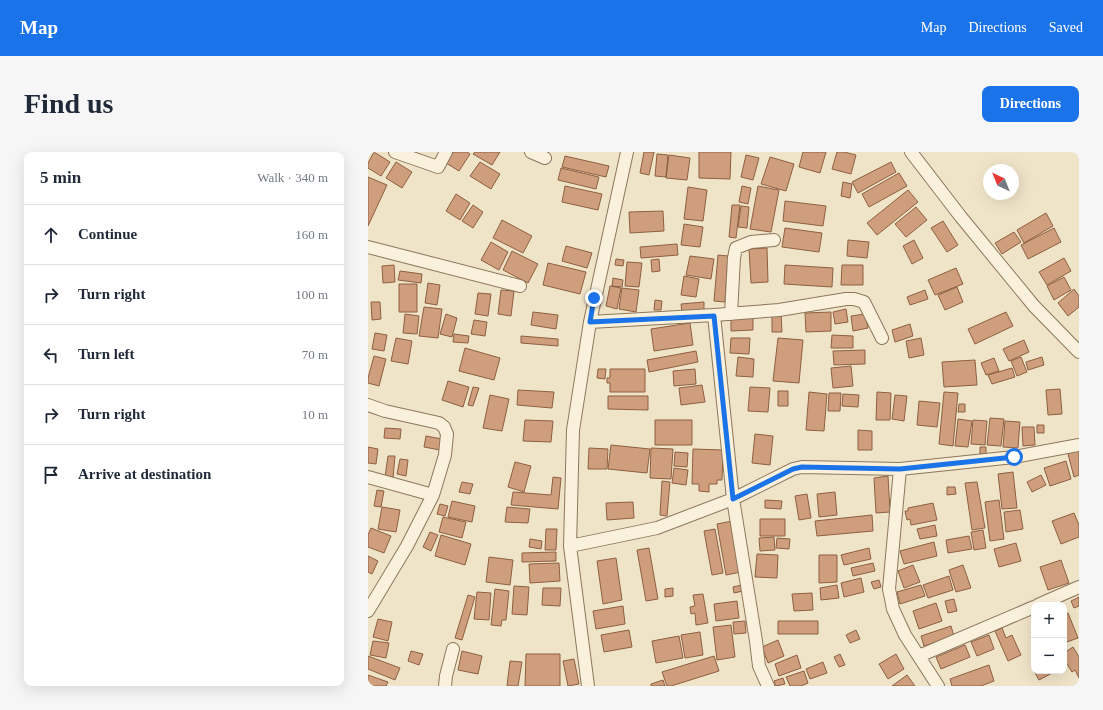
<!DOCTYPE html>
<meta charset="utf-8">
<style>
:root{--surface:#fff;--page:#f6f6f7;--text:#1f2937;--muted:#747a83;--line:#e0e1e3;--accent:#1a73e8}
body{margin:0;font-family:"Times New Roman",serif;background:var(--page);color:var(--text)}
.controls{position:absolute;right:12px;bottom:12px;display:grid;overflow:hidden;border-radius:8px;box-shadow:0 4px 16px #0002}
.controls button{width:36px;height:36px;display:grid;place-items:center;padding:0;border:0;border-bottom:1px solid var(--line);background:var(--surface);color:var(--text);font:20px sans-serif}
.compass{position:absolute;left:615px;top:12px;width:36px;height:36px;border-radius:50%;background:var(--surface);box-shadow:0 4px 16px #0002;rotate:317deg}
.stop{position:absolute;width:12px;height:12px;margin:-9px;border:3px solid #1a73e8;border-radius:50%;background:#fff}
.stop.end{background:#1a73e8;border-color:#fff;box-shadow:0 1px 4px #0008}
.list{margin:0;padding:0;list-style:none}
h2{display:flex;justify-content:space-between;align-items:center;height:52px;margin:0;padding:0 16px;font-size:17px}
h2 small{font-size:13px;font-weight:400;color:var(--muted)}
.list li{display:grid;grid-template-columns:26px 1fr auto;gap:12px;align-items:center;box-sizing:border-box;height:60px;padding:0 16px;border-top:1px solid var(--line)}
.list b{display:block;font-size:15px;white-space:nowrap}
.list em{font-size:13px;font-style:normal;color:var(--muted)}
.icon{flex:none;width:22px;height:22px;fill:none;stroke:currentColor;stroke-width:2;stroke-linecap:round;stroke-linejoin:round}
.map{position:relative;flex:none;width:711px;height:534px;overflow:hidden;border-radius:8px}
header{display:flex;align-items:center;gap:24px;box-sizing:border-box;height:56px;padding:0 20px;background:var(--accent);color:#fff}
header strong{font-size:19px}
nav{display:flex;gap:22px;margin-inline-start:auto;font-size:14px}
.intro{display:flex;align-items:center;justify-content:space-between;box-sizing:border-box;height:96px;padding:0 24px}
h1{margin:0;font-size:28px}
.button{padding:10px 18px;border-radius:8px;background:var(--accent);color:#fff;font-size:14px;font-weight:700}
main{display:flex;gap:24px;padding:0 24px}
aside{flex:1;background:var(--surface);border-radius:8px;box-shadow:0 4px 16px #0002}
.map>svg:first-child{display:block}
</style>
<header>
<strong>Map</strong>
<nav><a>Map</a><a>Directions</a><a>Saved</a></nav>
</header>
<div class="intro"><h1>Find us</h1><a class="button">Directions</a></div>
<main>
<aside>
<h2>5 min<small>Walk · 340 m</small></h2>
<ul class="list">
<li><svg class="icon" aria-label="ahead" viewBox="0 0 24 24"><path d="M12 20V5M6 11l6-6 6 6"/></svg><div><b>Continue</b></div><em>160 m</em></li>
<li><svg class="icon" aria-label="right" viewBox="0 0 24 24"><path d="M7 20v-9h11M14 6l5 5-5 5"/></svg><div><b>Turn right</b></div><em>100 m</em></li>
<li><svg class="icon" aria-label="left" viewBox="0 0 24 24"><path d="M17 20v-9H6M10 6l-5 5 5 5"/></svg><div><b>Turn left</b></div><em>70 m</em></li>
<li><svg class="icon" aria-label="right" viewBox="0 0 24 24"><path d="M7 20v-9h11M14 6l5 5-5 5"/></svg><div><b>Turn right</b></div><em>10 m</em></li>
<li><svg class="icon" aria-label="arrive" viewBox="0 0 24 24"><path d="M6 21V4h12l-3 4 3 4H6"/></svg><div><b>Arrive at destination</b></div></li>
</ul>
</aside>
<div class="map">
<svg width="711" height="534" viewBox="0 0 711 534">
<rect width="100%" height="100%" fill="#f0e4c8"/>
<!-- building -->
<path fill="#cf9f7d" stroke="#8d5f41" d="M6,0L22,10L13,24L0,16V11Z
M85,0H99L102,2L91,19L78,11Z
M107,0H132L124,13L105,2Z
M276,0H286L281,23L272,21Z
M331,0H363L362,27L331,26Z
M435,0H458L452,21L431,15Z
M469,0H476L488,3L483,22L464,17Z
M289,2L300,3L298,25L287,24Z
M301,3L322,6L319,28L298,26Z
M378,3L391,6L385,28L373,25Z
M197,4L241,14L238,25L194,15Z
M402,5L426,12L418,39L393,32Z
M28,10L44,20L34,36L18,26Z
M112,10L132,22L123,37L102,24Z
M523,10L528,20L490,41L484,30Z
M193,16L231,25L228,37L190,28Z
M531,21L539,34L501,55L494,42Z
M0,25L19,33L0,74Z
M475,30L484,32L482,46L473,44Z
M197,34L234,42L230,58L194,50Z
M374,34L383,36L380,52L371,50Z
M390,34L411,38L403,80L382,77Z
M320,35L339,38L335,69L316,67Z
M540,38L550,50L509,83L499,71Z
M88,42L102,51L92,68L78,59Z
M417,49L458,54L455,74L415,69Z
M105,53L115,60L105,76L94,69Z
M364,53H372L368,86L361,85Z
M373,54L381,55L379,76L370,75Z
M548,55L559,68L538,85L527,72Z
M295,59L296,79L262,81L261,60Z
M678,61L685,74L656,91L649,78Z
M134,68L164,84L155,101L125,86Z
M575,69L590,93L579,100L563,76Z
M316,72L335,75L332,95L313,93Z
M417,76L454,81L451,100L414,95Z
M686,76L693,90L660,107L653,93Z
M646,80L653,90L634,102L627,91Z
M480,88L501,90L499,106L479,104Z
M546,88L555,106L544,112L535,94Z
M123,90L140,100L131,118L113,108Z
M309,92L310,103L273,106L272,95Z
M198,94L224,101L219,116L194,109Z
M399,96L400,130L383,131L381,97Z
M144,99L170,112L160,131L135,118Z
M350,103L360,104L357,150L346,149Z
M322,104L346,107L343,127L318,123Z
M696,106L703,119L679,133L671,120Z
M248,107L256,108L255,114L247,113Z
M291,107L292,119L284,120L283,108Z
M259,110L274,111L271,135L257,134Z
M180,111L218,120L212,142L175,133Z
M26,113L27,130L15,131L14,114Z
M417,113L465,116L464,135L416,132Z
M474,113H495V133H473Z
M588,116L595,132L567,143L560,128Z
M32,119L54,122L53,131L30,128Z
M316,124L331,127L328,145L313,143Z
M696,125L703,138L686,148L679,134Z
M245,126L255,128L254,135L244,134Z
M60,131L72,133L69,153L57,151Z
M31,132H49V160H31Z
M242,134L253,136L249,157L238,154Z
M589,135L595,150L577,158L570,143Z
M254,136L271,138L268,160L251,157Z
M706,137L711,144V155L700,164L690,151Z
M133,138L146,139L143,164L130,162Z
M557,138L560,147L542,153L539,145Z
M110,141L123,142L120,164L107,162Z
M287,148L294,149L293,158H286Z
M3,150H12L13,167L4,168Z
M336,150V158L314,161L313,152Z
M56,155L74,157L70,186L51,184Z
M478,157L480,170L467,172L465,160Z
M165,160L190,163L188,177L163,173Z
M463,160V179L438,180L437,161Z
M638,160L645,174L607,192L600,177Z
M413,161L414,180H404V162Z
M37,162L51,164L49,182L35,181Z
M78,162L89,166L84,185L72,182Z
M497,162L500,176L485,179L483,164Z
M363,163H385V178L363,179Z
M106,168L119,170L117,184L103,182Z
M322,171L325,193L286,199L283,177Z
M542,172L545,184L527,190L524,178Z
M7,181L19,183L16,199L4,197Z
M86,182L101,184L100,191L85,190Z
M464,183L485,184V196H463Z
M153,184L190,187V194L153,191Z
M28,186L44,189L40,212L23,209Z
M363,186H382L381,202L362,201Z
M410,186L435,188L431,231L405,229Z
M553,186L556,203L541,206L538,189Z
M656,188L661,200L641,209L635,197Z
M97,196L132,206L126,228L91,219Z
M497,198V212L466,213L465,199Z
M328,199L330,210L281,220L279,208Z
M6,204L18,207L11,234L0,231V226Z
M370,205L386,207L385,225L368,224Z
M653,205L659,220L649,224L643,209Z
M674,205L676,213L660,218L658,210Z
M626,206L631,219L618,223L613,211Z
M607,208L609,233L576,235L574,210Z
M483,214L485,234L465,236L463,216Z
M644,216L647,225L624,232L620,223Z
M230,217H238L237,227L229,226Z
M242,217H277V240H242V231H239V226H242Z
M327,217L328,232L306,234L305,219Z
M80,229L101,235L95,255L74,248Z
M334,233L337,250L313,253L311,236Z
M105,235L111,236L105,254L100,253Z
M382,235L402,236L400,260L380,259Z
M692,237L694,262L680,263L678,238Z
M150,238L186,240L184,256L149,253Z
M410,239H420V254H410Z
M441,240L459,242L456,279L438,278Z
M509,240L523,241L522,268H508Z
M576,240L590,241L585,294L571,292Z
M461,241H473L472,259H460Z
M475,242L491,243L490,255L474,254Z
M122,243L141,247L134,279L115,276Z
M527,243L539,244L536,269L524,267Z
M240,244H280V258L240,257Z
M551,249L572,251L569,275L549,273Z
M591,252H597V260H590Z
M622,266L636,267L633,294L619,293Z
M590,267L604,269L600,295L587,294Z
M157,268L185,269L183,290L155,289Z
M287,268H324V293H287Z
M605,268L619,269L617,293L603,292Z
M637,269L652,270L650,296L635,295Z
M669,273H676V281H669Z
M654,275H666L667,293L655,294Z
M17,276L33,277L32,287L16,286Z
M490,278L504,279V298H490Z
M387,282L405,284L402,313L384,311Z
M58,284L74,287L72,298L56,295Z
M243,293L282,297L279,321L240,317Z
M711,294V323L706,325L699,298Z
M0,295L10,297L8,312L0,311Z
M612,295H618V302H612Z
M221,296L240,297L239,317H220Z
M283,296L305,297L303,327L282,326Z
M325,297L355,298L354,328H349V332H341V340L331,339V332H324Z
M307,300L320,301L319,315L306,314Z
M20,304H27L25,326L17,325Z
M32,307L40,308L38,324L29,322Z
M698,309L703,327L682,334L676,316Z
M147,310L163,314L156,340L140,335Z
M306,316L320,318L318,333L304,331Z
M645,320L649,356L634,357L630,322Z
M673,323L678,333L664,340L659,330Z
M520,324L522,360L508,361L506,326Z
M185,325L193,326L190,357L143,353L145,340L183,343Z
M294,329L302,330L299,364L292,363Z
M94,330L105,332L102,342L91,340Z
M609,330L617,376L604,378L597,331Z
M579,335H587L588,342L579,343Z
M9,338L16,339L13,355L6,354Z
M467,340L469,363L451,365L449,342Z
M439,342L443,366L431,368L427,344Z
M397,348L414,349L413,357L397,356Z
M631,348L636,387L622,389L617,350Z
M84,349L107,354L104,370L80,365Z
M265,350L266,366L239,368L238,351Z
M565,351L569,368L543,373L542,367L539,368L537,359H540V356Z
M72,352L80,354L77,364L69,362Z
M14,355L32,358L28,380L10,377Z
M139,355L162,357L160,371L137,370Z
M652,358L655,377L638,380L636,360Z
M706,361L711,373V385L693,392L684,369Z
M504,363L505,379L449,384L447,369Z
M75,365L98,370L94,386L71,380Z
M392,367H417V384H392Z
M364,369L373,420L358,423L349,372Z
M567,373L569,384L552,387L549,377Z
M3,376L23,384L16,401L0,395V383Z
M178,377H189L188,398H177Z
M347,377L355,421L344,423L336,379Z
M615,378L618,396L606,398L603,380Z
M62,380L70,383L63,399L55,395Z
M73,383L103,392L97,413L67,404Z
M601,384L604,397L580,401L578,388Z
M406,385L407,398L392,399L391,386Z
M409,386L422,387L421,397L408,396Z
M162,387L174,389L173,397L161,395Z
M566,390L569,404L536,412L532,399Z
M648,391L653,409L631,415L626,397Z
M281,396L290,447L278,449L269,398Z
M501,396L503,407L476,413L473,403Z
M188,400V409L154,410V401Z
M389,402L410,403L409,426L387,425Z
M451,403H469V430L451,431Z
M0,404L10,409L4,422L0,420Z
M121,405L145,408L142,433L118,430Z
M248,406L254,448L235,452L229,409Z
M693,408L701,431L680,438L672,415Z
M191,411L192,429L162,431L161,412Z
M505,411L507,419L485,424L483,416Z
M545,413L552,430L536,436L530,419Z
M595,413L603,436L588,440L581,418Z
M581,424L585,438L560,446L555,433Z
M493,426L496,440L476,445L473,431Z
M511,428L513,435L506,437L503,430Z
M374,433L375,439L366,441L365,435Z
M469,433L471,446L453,448L452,436Z
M553,433L557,444L532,452L529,440Z
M146,434L161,435L159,463L144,462Z
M175,436H193L192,454L174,453Z
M305,436V444L297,445V437Z
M127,437L141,439L138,468H134L133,474L123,473Z
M109,440L123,441L121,468L106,467Z
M444,441L445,458L426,459L424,442Z
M335,442L340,471L328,473L327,461L323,462L322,455L327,454L325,443Z
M100,443L107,445L94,488L87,486Z
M711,445V454L706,456L703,449Z
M586,447L589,459L580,461L577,449Z
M369,449L371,466L348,469L346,452Z
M568,451L574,469L551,477L545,459Z
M255,454L257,472L228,477L225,459Z
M700,461L710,486L696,491V463Z
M10,467L24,470L20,489L5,485Z
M377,469L378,481L366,482L365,470Z
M410,469H450V482H410Z
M363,473L367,505L349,508L345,475Z
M583,474L586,484L556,494L553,484Z
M634,476L638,486L644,483L653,503L640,509L627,479Z
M261,478L264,495L236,500L233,483Z
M488,478L492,487L482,491L478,483Z
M332,480L335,503L317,506L313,483Z
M621,483L626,497L609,504L603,490Z
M311,484L315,506L288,511L284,489Z
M410,488L416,504L400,511L394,495Z
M5,489L21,491L18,506L2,503Z
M597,493L602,505L573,517L568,505Z
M705,495L711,505V526L707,518L704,520L696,507V501Z
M43,499L55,502L51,513L40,509Z
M94,499L114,504L110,522L90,518Z
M158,502H192V534H157Z
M472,502L477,513L471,515L466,505Z
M528,502L536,517L520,527L511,512Z
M429,503L433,516L411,524L407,512Z
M0,504L32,516L27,528L0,517Z
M346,504L351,519L303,534H299L294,520Z
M206,507L211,532L200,534L195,509Z
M142,509L154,510L150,534H139Z
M455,510L459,521L442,527L438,517Z
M621,513L626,529L613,534H584L582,527Z
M436,519L440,531L433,534H422L418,525Z
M666,519H688L671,528Z
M0,523L20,530L18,534H0Z
M539,523L547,534H524Z
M415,526L417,532L408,534L406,529Z
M295,528L297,534H283V532Z"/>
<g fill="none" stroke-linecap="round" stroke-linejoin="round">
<defs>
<path id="minor" d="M27,0L70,15L78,0
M163,0L177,6
M543,0L593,65L666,154L711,200
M0,95L152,134
M363,162L366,106L368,96L383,90L406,88
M346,163L365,347L388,489L391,514L400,534
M222,170L346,163L411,158L478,147H486L496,150L514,186
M0,253L17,259L71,271L76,275L79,282L77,303L65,343L39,394L0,459
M532,317L521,437L525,457L537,483L570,534
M0,325L65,343
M202,394L289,376L365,347L425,317L434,315L532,317L646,305L711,293
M670,453L711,435
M551,504L666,455
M77,534L78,524L85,497
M220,534L202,394L205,278L222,170L259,0"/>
</defs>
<!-- minor casing -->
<use href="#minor" stroke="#8d765c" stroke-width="14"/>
<!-- minor -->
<use href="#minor" stroke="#faf1dc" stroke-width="12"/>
</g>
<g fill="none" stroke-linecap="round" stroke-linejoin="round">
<!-- route -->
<path stroke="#1a73e8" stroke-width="5" d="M226,146L222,170L346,164L365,347L425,317L434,315L532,317L646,305"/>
</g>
</svg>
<div class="controls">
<button>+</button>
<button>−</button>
</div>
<svg class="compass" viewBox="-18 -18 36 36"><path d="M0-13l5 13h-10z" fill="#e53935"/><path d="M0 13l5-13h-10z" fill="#747a83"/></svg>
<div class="stop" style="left:646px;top:305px"></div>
<div class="stop end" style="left:226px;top:146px"></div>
</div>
</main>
